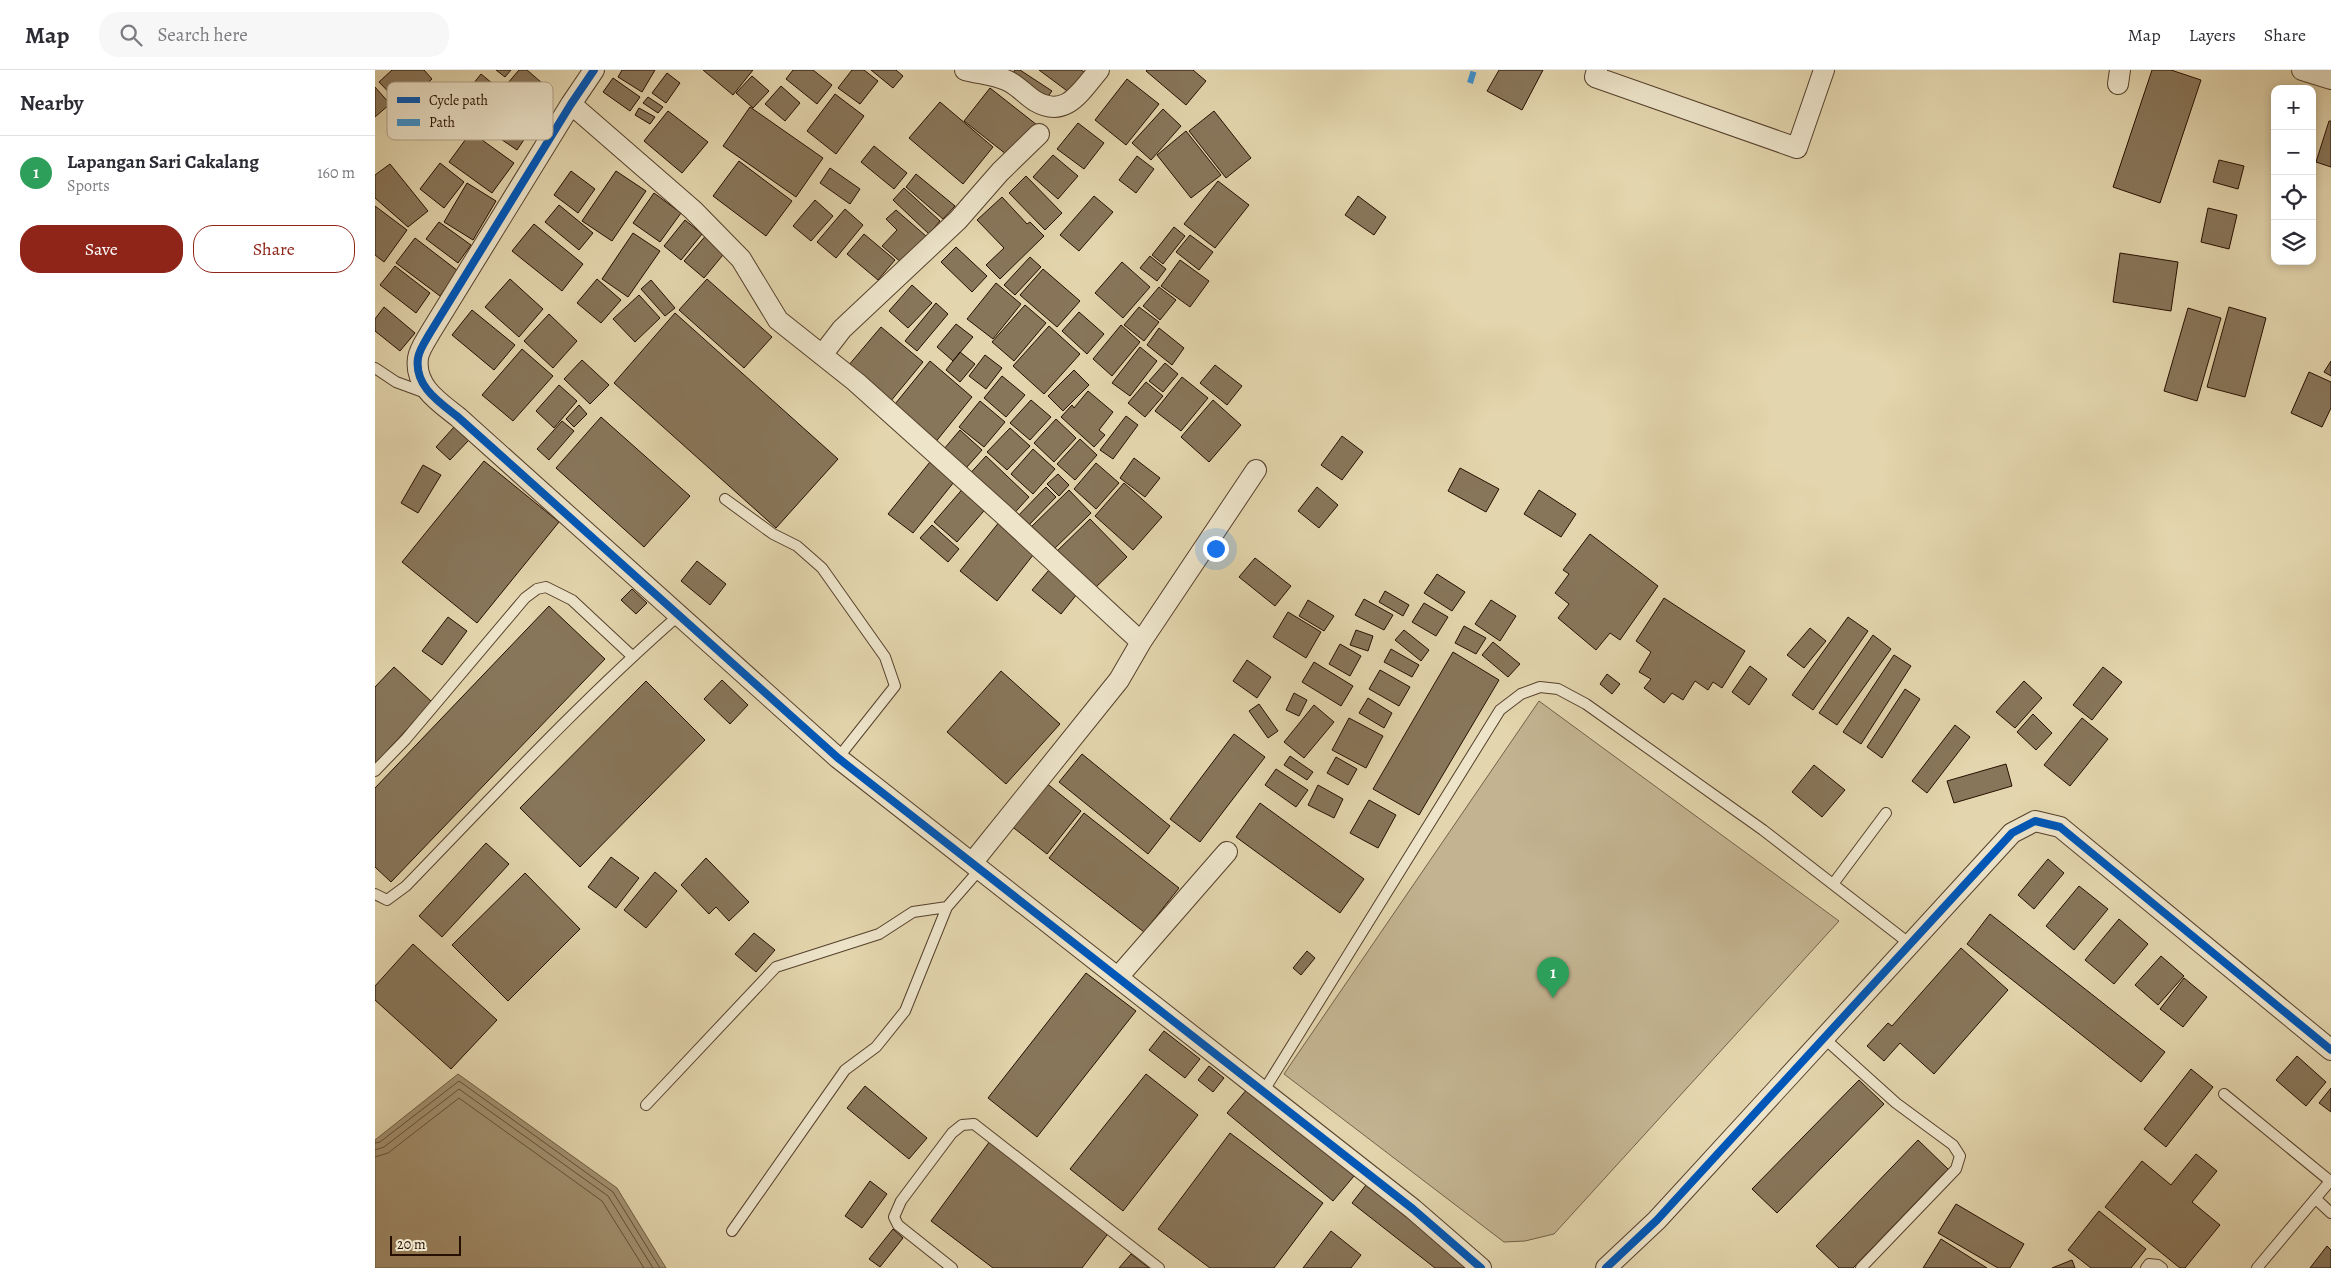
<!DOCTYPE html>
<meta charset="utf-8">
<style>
:root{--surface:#fff;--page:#f7f7f7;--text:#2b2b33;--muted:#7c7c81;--line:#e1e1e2;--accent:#8f2418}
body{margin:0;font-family:Alegreya,serif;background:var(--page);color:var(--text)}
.controls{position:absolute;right:15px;top:15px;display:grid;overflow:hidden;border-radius:10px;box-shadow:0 2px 8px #0003}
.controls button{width:45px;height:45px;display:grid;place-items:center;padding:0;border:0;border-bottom:1px solid var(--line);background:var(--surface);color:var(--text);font:25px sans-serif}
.scale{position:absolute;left:15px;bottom:12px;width:71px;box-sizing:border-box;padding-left:5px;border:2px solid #260f00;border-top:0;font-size:14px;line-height:18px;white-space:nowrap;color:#260f00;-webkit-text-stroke:4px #ede4ca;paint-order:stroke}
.you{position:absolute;left:840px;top:478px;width:18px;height:18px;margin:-12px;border:4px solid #fff;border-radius:50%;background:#1a73e8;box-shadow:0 0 0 8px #1a73e833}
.badge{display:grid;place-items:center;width:32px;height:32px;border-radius:50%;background:var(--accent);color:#fff;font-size:16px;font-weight:700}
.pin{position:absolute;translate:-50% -41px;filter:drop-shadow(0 1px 2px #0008)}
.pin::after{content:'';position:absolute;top:26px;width:18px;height:15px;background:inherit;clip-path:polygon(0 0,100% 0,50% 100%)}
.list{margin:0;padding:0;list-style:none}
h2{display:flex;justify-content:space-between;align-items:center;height:65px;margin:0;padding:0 20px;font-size:21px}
h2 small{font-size:16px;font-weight:400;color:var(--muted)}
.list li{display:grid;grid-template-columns:32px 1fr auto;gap:15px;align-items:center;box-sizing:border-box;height:75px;padding:0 20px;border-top:1px solid var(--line)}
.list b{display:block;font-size:19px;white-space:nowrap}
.list p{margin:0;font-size:16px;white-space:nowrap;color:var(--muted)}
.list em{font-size:16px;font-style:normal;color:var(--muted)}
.actions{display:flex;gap:10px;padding:15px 20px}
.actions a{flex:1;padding:11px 0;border:1px solid var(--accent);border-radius:20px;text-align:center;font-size:18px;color:var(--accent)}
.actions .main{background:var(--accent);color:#fff}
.icon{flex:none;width:28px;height:28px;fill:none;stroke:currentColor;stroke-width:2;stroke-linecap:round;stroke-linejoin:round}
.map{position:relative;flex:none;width:1956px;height:1198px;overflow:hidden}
header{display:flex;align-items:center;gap:30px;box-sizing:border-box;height:70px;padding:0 25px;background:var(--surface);border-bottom:1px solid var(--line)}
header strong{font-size:24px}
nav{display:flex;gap:28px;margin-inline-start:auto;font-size:18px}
.search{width:350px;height:45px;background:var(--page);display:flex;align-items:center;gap:12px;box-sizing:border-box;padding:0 18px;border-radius:20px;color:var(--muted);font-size:19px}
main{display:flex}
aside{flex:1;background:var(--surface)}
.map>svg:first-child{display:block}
</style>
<header>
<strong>Map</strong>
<div class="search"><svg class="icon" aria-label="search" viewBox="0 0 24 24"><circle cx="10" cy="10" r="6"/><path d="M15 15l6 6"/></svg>Search here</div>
<nav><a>Map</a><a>Layers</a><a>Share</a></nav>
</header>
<main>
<aside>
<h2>Nearby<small></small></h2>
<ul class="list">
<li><span class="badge" style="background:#2e9e5b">1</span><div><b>Lapangan Sari Cakalang</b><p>Sports</p></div><em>160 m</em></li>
</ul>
<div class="actions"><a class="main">Save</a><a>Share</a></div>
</aside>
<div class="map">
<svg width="1956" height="1198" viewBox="0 0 1956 1198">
<rect width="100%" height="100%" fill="#e3d5ad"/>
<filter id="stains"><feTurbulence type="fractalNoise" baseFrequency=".004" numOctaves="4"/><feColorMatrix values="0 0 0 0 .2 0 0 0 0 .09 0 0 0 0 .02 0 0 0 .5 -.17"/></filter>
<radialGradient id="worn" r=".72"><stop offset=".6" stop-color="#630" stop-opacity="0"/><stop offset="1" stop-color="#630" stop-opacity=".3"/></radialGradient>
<!-- green -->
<path fill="#c3b390" stroke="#746148" d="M1164,631L1464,851L1179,1164L1150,1171L1129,1172L909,1004Z"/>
<!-- water -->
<path fill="#a39272" stroke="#715e44" d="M83,1004L242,1118L291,1198H0V1070Z"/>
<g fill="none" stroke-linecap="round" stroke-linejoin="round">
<!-- shore -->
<path stroke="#645039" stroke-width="1" d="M0,1073L5,1072L84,1011L238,1122L285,1198
M0,1080L9,1077L84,1019L233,1126L278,1198
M0,1087L13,1083L84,1028L227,1131L269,1198"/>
</g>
<!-- building -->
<path fill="#88765a" stroke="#260f00" d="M17,0H49L57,9L27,36L4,12Z
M121,0H136L130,7Z
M144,0H152L167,13L151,31L132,14Z
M247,0H280L267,22L243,7Z
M328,0H378L358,25Z
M418,0H438L457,15L442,34L411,9Z
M477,0H489L503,11L485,34L463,18Z
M496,0H521L528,6L518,18Z
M640,0H645L677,21L668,33L633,10Z
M664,0H706L711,3L695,23Z
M772,0H818L831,11L811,35L771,1Z
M1124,0H1168L1147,40L1112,21Z
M1777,0H1796L1826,10L1785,133L1738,117Z
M292,3L305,13L291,33L277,23Z
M106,4L129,23L111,46L87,28Z
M377,6L394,21L378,38L361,23Z
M238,8L265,27L255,41L228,22Z
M752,9L784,34L751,75L720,50Z
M406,16L425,33L410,51L390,34Z
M0,17L15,34L0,47Z
M615,18L662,55L636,88L589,51Z
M460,24L489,46L461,84L432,61Z
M273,27L288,37L283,43L268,33Z
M130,31L161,52L142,80L111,59Z
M565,32L618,77L588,114L534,68Z
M375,37L448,88L421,127L348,76Z
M264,38L280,47L275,54L260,45Z
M788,39L806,56L776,90L757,73Z
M293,41L333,72L307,103L269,71Z
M839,41L876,88L851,108L814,61Z
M1954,51H1956V97L1941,92Z
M703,53L729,73L709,99L682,79Z
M811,61L846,105L816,128L782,85Z
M96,62L139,93L117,123L74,92Z
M499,76L532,103L519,119L486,92Z
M678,85L703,106L683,129L658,107Z
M762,86L779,99L761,123L744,110Z
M1844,90L1869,96L1863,119L1838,112Z
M364,91L417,131L391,166L338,126Z
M65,93L89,112L69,138L45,119Z
M15,94L53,141L33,157L0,128V105Z
M455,98L485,119L475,134L445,113Z
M196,101L220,119L203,143L179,125Z
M241,101L271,121L237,171L207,151Z
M541,104L580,136L568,149L531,117Z
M651,106L687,143L670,160L634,123Z
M843,111L874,135L840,178L809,154Z
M92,113L121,131L98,170L69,152Z
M529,118L565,151L554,164L518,130Z
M279,123L306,143L285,172L258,153Z
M719,126L738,142L704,181L685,165Z
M983,126L1011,147L999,165L970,145Z
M627,127L652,154L655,152L669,166L625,209L611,195L629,178L602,150Z
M440,130L458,146L436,171L418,156Z
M184,135L218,163L204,180L170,152Z
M0,136L32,160L9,192L0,185Z
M1833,138L1862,145L1854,179L1826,172Z
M470,139L488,155L461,188L442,172Z
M521,140L551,166L527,193L507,176L522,160L511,149Z
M310,150L327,164L306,190L289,176Z
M64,152L96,175L83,193L51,169Z
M159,154L208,194L187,221L137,181Z
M799,157L810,166L788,194L777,185Z
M258,163L285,181L253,227L227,209Z
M333,163L352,180L329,208L309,191Z
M489,164L520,190L503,210L472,184Z
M815,165L838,182L824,200L801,182Z
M40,168L83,201L65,226L21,193Z
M581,177L612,206L597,222L566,192Z
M1745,183L1803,192L1796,241L1738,232Z
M775,186L791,199L782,211L765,198Z
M655,187L666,197L640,225L629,215Z
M805,190L834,211L815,237L786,216Z
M747,192L775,217L748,248L720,223Z
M20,196L55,223L41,243L5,215Z
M668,199L705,231L682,257L645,225Z
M135,209L168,239L144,267L110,237Z
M222,209L246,230L226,253L202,233Z
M332,209L397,267L369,298L304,240Z
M276,210L300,238L290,246L266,219Z
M621,213L646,234L618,269L592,249Z
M537,215L557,233L533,258L514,241Z
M784,217L801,230L785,250L768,236Z
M264,225L285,248L260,272L238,249Z
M561,233L573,244L542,281L530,271Z
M650,235L671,253L639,291L617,272Z
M9,237L40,263L25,281L0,261V249Z
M764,237L784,252L769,271L749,255Z
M1854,237L1891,248L1870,327L1832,317Z
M1813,238L1846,248L1822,331L1789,321Z
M97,240L140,275L119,300L77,265Z
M704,242L729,264L712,284L687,261Z
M300,243L463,389L401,458L239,313Z
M174,244L202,271L178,298L149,271Z
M581,254L598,267L578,291L562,277Z
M746,255L765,272L737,306L718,289Z
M674,256L705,284L669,324L638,296Z
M506,257L548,292L515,332L473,296Z
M784,258L809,278L797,295L772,275Z
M765,277L782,291L755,326L737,313Z
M147,279L178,306L138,351L107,325Z
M585,282L600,294L585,312L571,300Z
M610,285L627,298L611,319L594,306Z
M207,290L234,315L215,334L189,309Z
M555,291L597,327L559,374L516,339Z
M1956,291V306L1949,302Z
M790,293L803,304L788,322L774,311Z
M840,295L867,316L852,335L825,313Z
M699,300L714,315L688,341L673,326Z
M1934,302L1956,312V338L1947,357L1916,343Z
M627,306L650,325L631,347L609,328Z
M807,307L833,328L806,361L780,341Z
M771,312L788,326L770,347L753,333Z
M184,315L202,331L179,358L161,341Z
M713,321L738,342L724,360L730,365L719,377L686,347L697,335L699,338Z
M656,330L676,347L655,370L635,353Z
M838,330L866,355L834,392L806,367Z
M605,331L630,352L609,377L584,357Z
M204,335L212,344L199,357L191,349Z
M751,346L763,355L738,389L725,380Z
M226,347L315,426L269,477L181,398Z
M681,349L701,368L679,392L659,373Z
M187,351L199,361L174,390L162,379Z
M79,357L94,370L75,390L61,377Z
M635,358L655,376L632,400L612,382Z
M585,360L607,380L591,398L569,379Z
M967,366L988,382L967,410L946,395Z
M705,369L722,385L700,410L682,394Z
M658,379L680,399L658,424L636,404Z
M611,386L654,427L634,449L591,408Z
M559,387L583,407L538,463L513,444Z
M759,388L785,408L770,427L745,408Z
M109,391L184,452L102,553L27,492Z
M721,393L744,413L721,439L699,419Z
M48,395L66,405L43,443L26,433Z
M1085,398L1124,419L1111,442L1073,421Z
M683,404L694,415L684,426L672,414Z
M749,413L787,447L758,480L720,446Z
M591,415L614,435L582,472L559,452Z
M671,417L681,427L649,460L639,450Z
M942,417L963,435L944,458L923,441Z
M694,420L716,443L676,482L654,459Z
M1164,420L1201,444L1186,467L1149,444Z
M715,449L752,487L717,521L680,483Z
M625,451L662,480L622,531L585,501Z
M557,455L584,479L573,492L545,468Z
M1215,464L1283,516L1245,570L1235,563L1221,580L1183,548L1194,534L1180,523L1194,504L1188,500Z
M880,488L916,516L900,536L864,507Z
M322,491L351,514L335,535L306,511Z
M674,500L702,524L686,544L657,520Z
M1062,504L1090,522L1077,541L1049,523Z
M257,519L272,533L261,544L246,530Z
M1010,521L1034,535L1028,546L1004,532Z
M1289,528L1370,581L1347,618L1338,612L1333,620L1320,611L1308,630L1297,623L1289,633L1269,618L1276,609L1264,602L1276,582L1261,571Z
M989,529L1018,545L1009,560L980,545Z
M933,530L959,546L949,561L924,546Z
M1116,530L1141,546L1125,571L1100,554Z
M1049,533L1073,547L1061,566L1037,552Z
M174,536L230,589L16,812L0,797V718Z
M913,542L946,562L931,588L898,567Z
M73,547L92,561L67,595L47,581Z
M1473,547L1493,561L1438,640L1417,625Z
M1089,556L1111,568L1101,584L1080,573Z
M1435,558L1451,571L1429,598L1412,585Z
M981,560L998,566L993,581L975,575Z
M1029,560L1054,580L1046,591L1020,570Z
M1498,565L1516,579L1462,655L1444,643Z
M1118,572L1145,594L1133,607L1107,585Z
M965,574L986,586L975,606L954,594Z
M1016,579L1044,595L1037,607L1009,592Z
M1078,582L1124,610L1044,745L998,719Z
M1519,585L1536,596L1486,674L1468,662Z
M872,590L896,607L882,628L858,611Z
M939,592L978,616L966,636L927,612Z
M1375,596L1392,609L1374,635L1357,622Z
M19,597L57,632L0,694V617Z
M1728,597L1747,612L1717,650L1698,635Z
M1005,600L1035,617L1024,636L994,619Z
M626,601L685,654L631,714L572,662Z
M1232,604L1245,614L1237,624L1225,614Z
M347,610L373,635L355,654L329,629Z
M271,611L330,670L205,797L145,738Z
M1649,611L1667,628L1640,658L1621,642Z
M1530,619L1545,629L1507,688L1492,677Z
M919,623L932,630L924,646L911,640Z
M993,628L1017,643L1009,658L984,643Z
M884,634L903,661L893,668L874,641Z
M939,635L959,652L929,688L909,672Z
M1658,644L1677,663L1661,680L1642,662Z
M974,648L1008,666L991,698L957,680Z
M1707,648L1733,669L1695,716L1669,695Z
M1580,655L1595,667L1552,723L1537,711Z
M859,664L890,687L825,772L795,749Z
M707,684L795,756L773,784L684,712Z
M915,686L938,702L932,710L909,695Z
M961,687L982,699L973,715L952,703Z
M1631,694L1637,716L1579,733L1572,711Z
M1439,695L1470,720L1447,747L1417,722Z
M901,699L933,720L921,737L890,715Z
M670,712L706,741L672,784L635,755Z
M943,715L968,729L959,748L933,735Z
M994,730L1021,745L1003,778L975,763Z
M885,733L989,809L965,843L861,767Z
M709,743L804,818L769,862L674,788Z
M111,773L134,794L67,867L44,846Z
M236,787L264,808L241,838L213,817Z
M331,788L374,832L354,851L341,837L334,844L306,815Z
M1673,789L1689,803L1659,839L1643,825Z
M280,802L302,821L271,858L249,840Z
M150,803L205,859L133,931L77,875Z
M1704,816L1733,839L1699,880L1671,856Z
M1615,844L1790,982L1766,1012L1592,874Z
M1744,849L1773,874L1739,914L1710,890Z
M379,863L400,880L381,902L360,884Z
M38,874L122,950L76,999L0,930V916Z
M1586,878L1633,920L1559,1004L1525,973L1509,991L1492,976L1513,953L1517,956Z
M932,881L940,888L926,905L918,898Z
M1786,886L1809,906L1783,935L1760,915Z
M711,903L761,941L662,1067L613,1028Z
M1809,908L1832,927L1808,957L1785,939Z
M789,961L825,989L810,1008L774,980Z
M1922,986L1951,1012L1931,1036L1901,1010Z
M834,996L849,1008L838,1022L823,1010Z
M1816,999L1838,1017L1791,1077L1769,1059Z
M771,1004L823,1045L748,1141L695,1099Z
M1484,1010L1509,1034L1402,1143L1377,1119Z
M490,1016L552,1068L534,1089L472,1038Z
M873,1018L979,1106L958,1131L852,1043Z
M1956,1018V1042L1944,1033Z
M855,1063L948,1133L899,1198H835L783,1159Z
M1543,1070L1573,1099L1478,1198H1464L1441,1176Z
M615,1071L735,1161L707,1198H618L556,1151Z
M1821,1084L1842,1101L1817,1132L1845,1155L1810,1198H1805L1730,1137L1767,1091L1796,1115Z
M495,1111L512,1124L487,1158L470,1146Z
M991,1115L1098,1198H1060L977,1133Z
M1581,1134L1649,1174L1635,1198H1623L1563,1163Z
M1724,1141L1771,1179L1756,1198H1716L1693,1180Z
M518,1159L528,1168L505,1197L494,1189Z
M956,1161L986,1185L976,1198H928Z
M1566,1169L1612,1198H1548Z
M1952,1176L1956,1180V1198H1935Z
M756,1184L774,1198H744Z
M1697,1190L1700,1198H1677Z"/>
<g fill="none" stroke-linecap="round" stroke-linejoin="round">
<defs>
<path id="lane" d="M0,298L21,312L51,323
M350,429L398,464L422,476L447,498L510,587L520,616L463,688
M0,701L31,669L150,528L162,519L171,517L197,530L257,586
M1458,814L1511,743
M0,824L12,830L31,816C120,724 207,630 303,546
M1450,969L1521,1033L1578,1075L1585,1086L1581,1099L1486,1198
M888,1022L1125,640L1146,624L1165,617L1183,619L1211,634L1388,760L1535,874
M1849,1024L1955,1111
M271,1035L401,897L504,864L538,842L572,837
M1941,1129L1956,1143
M357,1161L470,1000L501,977L530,941L572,837L605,799
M577,1198L523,1155L519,1147L526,1131L577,1063L587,1055L599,1054L784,1198
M1771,1198L1774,1194L1783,1195L1787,1198
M1882,1198L1956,1110"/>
<path id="street" d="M219,0L196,34L55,263C51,270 44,280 43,288C39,316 64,332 83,347L463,688L1038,1139L1106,1198
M590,0C605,4 620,4 635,12C644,17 651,25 660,31C691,49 705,22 724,0
M1222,0L1220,7L1422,78L1449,0
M1927,0L1956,9
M1743,14L1745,0
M196,34L318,140L366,189L403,250L481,312L628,444L766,572
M447,285L467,259L583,150L625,102L664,64
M597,793L744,610L766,572L881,400
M743,907L852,782
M1231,1198L1282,1150L1637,763L1660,751L1685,757L1956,980"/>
</defs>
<!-- lane casing -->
<use href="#lane" stroke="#55402b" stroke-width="12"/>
<!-- street casing -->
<use href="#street" stroke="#55402b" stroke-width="22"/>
<!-- lane -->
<use href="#lane" stroke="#ede4ca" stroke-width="10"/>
<!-- street -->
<use href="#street" stroke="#ede4ca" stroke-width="20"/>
<!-- quiet -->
<path stroke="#3b92d0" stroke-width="6" stroke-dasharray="12 6" stroke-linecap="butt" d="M1095,13L1099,0"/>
<defs>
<path id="cycleway" d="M219,0L196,34L55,263C51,270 44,280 43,288C39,316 64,332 83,347L463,688L1038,1139L1106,1198
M1231,1198L1282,1150L1637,763L1660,751L1685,757L1956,980"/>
</defs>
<!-- cycleway casing -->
<use href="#cycleway" stroke="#ede4ca" stroke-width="11"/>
<!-- cycleway -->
<use href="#cycleway" stroke="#0057b8" stroke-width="8"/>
</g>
<!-- legend -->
<rect x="12" y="12" width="166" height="58" rx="8" fill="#ede4ca" stroke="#b1a48d" stroke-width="1"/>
<rect x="22" y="27" width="23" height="6" fill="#0057b8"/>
<rect x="22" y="49" width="23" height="7" fill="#3b92d0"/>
<g font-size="14" fill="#260f00">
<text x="54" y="35">Cycle path</text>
<text x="54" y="57">Path</text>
</g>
<rect width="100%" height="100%" filter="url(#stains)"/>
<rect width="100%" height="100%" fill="url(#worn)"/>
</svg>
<div class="controls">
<button>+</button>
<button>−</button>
<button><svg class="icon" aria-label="locate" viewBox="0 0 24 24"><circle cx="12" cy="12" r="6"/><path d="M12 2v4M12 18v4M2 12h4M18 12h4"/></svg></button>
<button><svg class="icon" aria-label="layers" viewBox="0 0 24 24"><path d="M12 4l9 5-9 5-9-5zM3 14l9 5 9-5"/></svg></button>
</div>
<div class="scale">20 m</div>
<div class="you"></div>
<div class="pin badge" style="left:1178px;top:928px;background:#2e9e5b">1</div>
</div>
</main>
